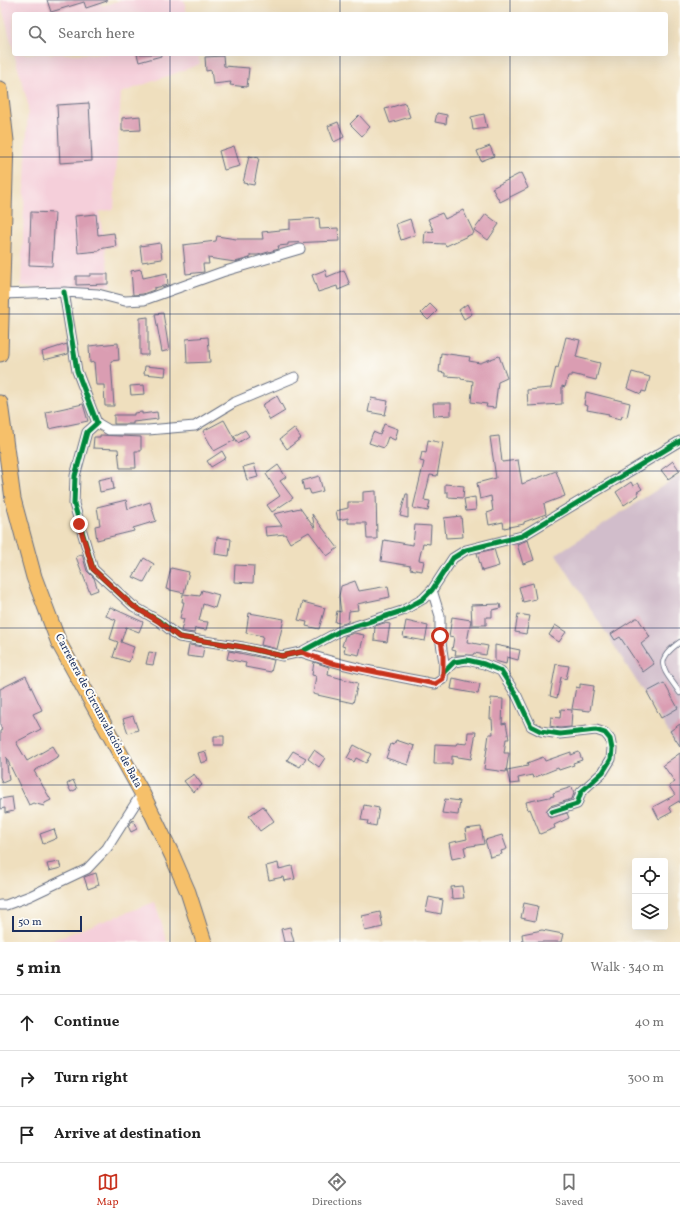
<!DOCTYPE html>
<meta charset="utf-8">
<style>
:root{--surface:#fff;--page:#f2f2f2;--text:#222;--muted:#767676;--line:#e0e0e0;--accent:#c8321e}
body{margin:0;font-family:Vollkorn,serif;background:var(--page);color:var(--text)}
.controls{position:absolute;right:12px;bottom:12px;display:grid;overflow:hidden;border-radius:4px;box-shadow:0 4px 16px #0002}
.controls button{width:36px;height:36px;display:grid;place-items:center;padding:0;border:0;border-bottom:1px solid var(--line);background:var(--surface);color:var(--text);font:20px sans-serif}
.scale{position:absolute;left:12px;bottom:10px;width:70px;box-sizing:border-box;padding-left:4px;border:2px solid #1b2f5e;border-top:0;font-size:11px;line-height:14px;white-space:nowrap;color:#1b2f5e;-webkit-text-stroke:3px #fdfcf7;paint-order:stroke}
.stop{position:absolute;width:12px;height:12px;margin:-9px;border:3px solid #c8321e;border-radius:50%;background:#fff}
.stop.end{background:#c8321e;border-color:#fff;box-shadow:0 1px 4px #0008}
.list{margin:0;padding:0;list-style:none}
h2{display:flex;justify-content:space-between;align-items:center;height:52px;margin:0;padding:0 16px;font-size:17px}
h2 small{font-size:13px;font-weight:400;color:var(--muted)}
.list li{display:grid;grid-template-columns:26px 1fr auto;gap:12px;align-items:center;box-sizing:border-box;height:56px;padding:0 16px;border-top:1px solid var(--line)}
.list b{display:block;font-size:15px;white-space:nowrap}
.list em{font-size:13px;font-style:normal;color:var(--muted)}
.icon{flex:none;width:22px;height:22px;fill:none;stroke:currentColor;stroke-width:2;stroke-linecap:round;stroke-linejoin:round}
.map{position:relative;flex:none;width:680px;height:942px;overflow:hidden}
.search{position:absolute;background:var(--surface);box-shadow:0 4px 16px #0002;left:12px;right:12px;top:12px;height:44px;display:flex;align-items:center;gap:10px;box-sizing:border-box;padding:0 14px;border-radius:4px;color:var(--muted);font-size:15px}
.sheet{height:220px;background:var(--surface)}
nav{display:flex;justify-content:space-around;align-items:center;box-sizing:border-box;height:56px;border-top:1px solid var(--line);background:var(--surface);font-size:11px;color:var(--muted)}
nav a{display:grid;justify-items:center;gap:2px}
nav .on{color:var(--accent)}
.map>svg:first-child{display:block}
</style>
<div class="map">
<svg width="680" height="942" viewBox="0 0 680 942">
<rect width="100%" height="100%" fill="#fdfcf7"/>
<filter id="ink" filterUnits="userSpaceOnUse"><feTurbulence type="fractalNoise" baseFrequency=".025" numOctaves="2"/><feDisplacementMap in="SourceGraphic" scale="8" xChannelSelector="R" yChannelSelector="G"/><feConvolveMatrix kernelMatrix="1 2 1 2 8 2 1 2 1" color-interpolation-filters="sRGB"/></filter>
<filter id="wash" filterUnits="userSpaceOnUse"><feTurbulence type="fractalNoise" baseFrequency=".012" numOctaves="4" result="noise"/><feDisplacementMap in="SourceGraphic" scale="16" xChannelSelector="R" yChannelSelector="G"/><feGaussianBlur stdDeviation="0.9" result="paint"/><feColorMatrix in="noise" values="0 0 0 0 0 0 0 0 0 0 0 0 0 0 0 0 0 1.4 0 .05"/><feComposite in="paint" operator="in"/></filter>
<g filter="url(#wash)">
<rect width="100%" height="100%" fill="#efdfbe"/>
<!-- built -->
<path fill="#f5cfda" d="M0,0H99L102,6L121,0H184L187,14H14V53Z
M14,54H198L200,64L121,93L114,209L99,212L111,286L35,288L21,286L28,104Z
M155,902L167,942H47Z"/>
<!-- industrial -->
<path fill="#d1bdcb" d="M680,475V750L556,554Z"/>
<g id="blocks">
<!-- building -->
<path fill="#da9db2" d="M47,0H107V1L86,8L84,2L51,12Z
M137,54H161V56L139,62Z
M223,56L224,66L249,68L247,87L230,85L231,82L213,84L211,70L206,71L205,57Z
M89,103L92,161L60,163L57,105Z
M405,103L410,117L390,123L385,109Z
M437,113L447,115L446,124L435,122Z
M484,114L487,128L473,130L471,117Z
M359,115L370,127L362,136L350,124Z
M140,116L141,130L122,131V118Z
M338,122L344,137L334,142L328,126Z
M234,146L240,166L224,170L219,151Z
M490,146L494,156L481,161L477,151Z
M249,156L259,158L254,185L243,183Z
M521,173L528,188L500,202L492,188Z
M463,210L474,233L446,246L445,244L424,243L425,231L434,232L428,219L442,213L445,219Z
M31,212L55,213L52,266L29,265Z
M96,214L98,235L114,233L116,246L99,249V251L78,253L75,216Z
M486,214L499,224L488,240L474,230Z
M319,218L320,229L338,228L339,241L288,243V245L278,246L279,249L258,255H250V258L235,262L208,258L209,264H203L204,272L186,274L183,245L216,241L217,236L236,239H263L262,232L290,229V220Z
M410,219L415,235L401,240L396,224Z
M160,243L162,259L142,262L140,246Z
M141,269L143,278L167,273L168,285L154,288V290L143,294L133,295L131,271Z
M325,270L327,277L344,270L350,285L338,290L337,286L318,292L312,275Z
M90,274H108V284L76,285V276H90Z
M430,304L437,311L428,320L421,313Z
M467,304L472,314L464,319L459,310Z
M163,313L169,350L162,352L155,314Z
M148,317V355H140V318Z
M208,337L210,362L187,363L186,339Z
M566,337L580,340L576,357L600,363L596,380L572,374V376H568L565,387L562,386V404L528,406L527,390L551,388L556,367L558,368Z
M118,343L119,360L111,361L114,406H105L104,385H96L94,362L90,363L89,346Z
M67,344L68,354L44,360L42,352Z
M441,353L470,357L469,361L480,363L499,356L507,378L498,382L495,408L486,407L487,404L471,402L473,381L461,379V377L445,376V373L439,372Z
M145,366L166,368L165,376L144,374Z
M632,372L650,377L646,392L642,391L641,394L627,388Z
M144,385L145,394L131,395L130,386Z
M586,392L630,403L627,417L622,416L621,419L608,416L609,414L587,410L588,406L584,405Z
M277,396L285,411L270,420L262,405Z
M371,398L388,401L385,415L368,412Z
M433,403H451V415L434,416Z
M83,404L88,421L49,429L46,412Z
M142,412V414L157,412L158,419L133,422V424H114V415H134V413Z
M224,420L235,440L214,451L203,431Z
M384,424L398,429L395,440L388,437L384,448L369,443L373,432L380,435Z
M294,428L301,438L287,449L280,439Z
M245,430L249,436L238,443L234,436Z
M100,435L141,437V451H135L136,468H120L118,449L93,448L94,437H100Z
M499,436L502,462L518,460L522,484L556,471L565,496L544,504L546,514L524,522V524L504,528L503,522L489,525L487,513L493,511L491,496L480,499L477,483L496,478L490,437Z
M428,440L443,443L437,476L430,475L424,500L430,501L428,511L413,508L424,462L420,461L422,452L426,453Z
M222,451L226,458L211,467L207,461Z
M673,461L680,471L668,479L661,470Z
M254,464L258,477L247,480L243,467Z
M278,465L286,477L280,481L293,498L272,512L267,505L280,496L266,474Z
M319,476L323,491L311,494L309,489L304,490L302,481Z
M112,477L114,489L100,492L98,480Z
M631,482L633,486L638,483L642,489L637,492L639,495L624,505L616,492Z
M445,484L464,486L463,498L448,497V492H445Z
M376,491L377,539H367L366,523H348V518L338,520L336,511L348,508V502H363V492Z
M406,494H408V518L400,516Z
M475,497L476,510L466,511L464,499Z
M126,500L128,509L150,502L156,521L133,528L134,531L97,540L95,526L100,525L97,507Z
M300,508L315,529L312,514L338,548L327,556L309,532L290,543L285,534L266,536L265,527L282,526L274,514Z
M461,516L463,537L446,538L444,518Z
M415,525L431,526L430,544L423,543L419,560L424,561L422,571L410,569L411,566L381,561L384,540L413,545Z
M217,537L231,539L229,556L215,554Z
M528,540L534,560L523,564L517,544Z
M494,549L499,566L482,571L477,553Z
M82,554L87,571L94,578L98,590L90,593L76,557Z
M144,558L154,564L144,582L133,577Z
M235,565L254,566L253,583L234,582Z
M171,568L189,572L184,593L166,589Z
M355,581L359,591L388,586L390,597L357,604L358,610L349,611L348,622L343,624L335,622L337,611L341,612L339,596L341,586Z
M533,583L536,599L523,602L519,587Z
M202,590L219,595L215,608L203,604L199,621L208,622L206,630L195,628L194,633L181,631L184,619L180,618L184,602H182L183,594L200,596Z
M303,602L325,608L319,629L306,626L307,622L298,620Z
M500,604L501,608L492,610V617H486V625H472L471,605Z
M110,607L143,622L139,632L126,627L121,642L134,647L129,662L113,657L118,642L110,639L116,620L106,616Z
M249,613L284,619L277,649L261,645L263,636L246,633Z
M518,614L530,616L526,634L515,632Z
M452,617L471,620L467,642L488,646L486,655L474,653L473,655H455L456,651L452,650L454,637L449,636Z
M636,618H638L650,637L641,644L654,664L643,672L620,637L615,640L611,634Z
M406,621L428,626L425,641L403,637Z
M384,623L390,624L387,642L374,640L375,626Z
M555,625L566,632L559,642L549,635Z
M354,633L364,635L359,655L344,652L345,647L342,646L345,636Z
M189,645L204,647L202,658L187,656Z
M495,645L520,650L518,660L507,657L506,664L495,661Z
M229,651L274,660L271,672L245,667L246,663L227,659Z
M149,652L156,653L153,665L146,664Z
M314,662L329,667L328,675L358,683L353,703L313,694L316,676L312,675Z
M556,664L569,666L566,679L561,677L557,698L550,696Z
M26,676L42,710L33,714L41,729L16,742L27,761L53,746L59,756L34,771L51,800L45,803L44,806L33,803L29,805L6,757L9,780L2,783L0,777V731L2,730L0,725V689Z
M453,678L480,684L478,694L451,689Z
M664,683L678,708L661,718L647,692Z
M580,684L594,686L590,711L572,709L576,687L580,688Z
M491,698L503,699L502,724L506,723L509,739H506L504,753H509L506,772L484,769L489,734H493L492,719H490Z
M561,709L572,710L571,727L560,728L550,726L551,717L560,718Z
M133,716L138,730L128,733L123,719Z
M680,724V746L670,731Z
M468,732H476L471,759L452,756V764H434L435,744L456,745L457,743L467,744Z
M214,736H224V745H214Z
M396,740L414,746L408,765L386,758L391,744L394,745Z
M354,745L371,754L366,763L356,758L354,762L347,758Z
M314,750L325,758L319,767L308,759Z
M205,751L208,761L201,763L198,753Z
M293,751L306,758L300,767L287,760Z
M571,752V755L579,752L582,760L573,763L574,765L559,770L558,768L533,778L532,775L518,778L519,783L510,784L507,770L528,766L527,763L543,757L545,761Z
M680,753V803L679,801L669,807L672,812L659,819L653,807L675,795L669,786L675,782L663,765Z
M194,774L202,785L193,792L184,781Z
M73,780L77,789L71,792L67,784Z
M572,787L574,793L572,799L550,806L546,811L550,818L567,813L569,818L554,825L555,828L540,834L530,809L528,810L526,802L554,796L553,793Z
M12,797L14,811L5,813V808L0,809V799Z
M445,799L460,801L458,815L442,813Z
M364,805L379,808L376,826L367,824L368,821L361,820Z
M263,806L274,821L260,831L249,816Z
M133,820L137,829L131,832L128,826Z
M481,827L484,844L464,847L466,856L452,859L449,843L467,839L465,829Z
M54,829L57,838L43,844L40,834Z
M502,835L507,849L501,851L502,854L490,857L485,840Z
M59,862L61,868L49,871L47,864Z
M278,863L279,869L292,866L295,879L284,881L283,877L269,880L266,866Z
M96,873L99,885L88,889L84,877Z
M462,886L464,898L452,899L451,887Z
M429,897L443,900L441,914L426,911Z
M524,903L538,906L535,921L521,918Z
M380,912L383,927L365,931L362,916Z
M290,927L294,942H284L281,929Z
M542,930L563,934L561,942H523L522,934Z"/>
</g>
</g>
<g filter="url(#ink)">
<use href="#blocks" fill-opacity="0" stroke="#656d80" stroke-width="1"/>
<g fill="none" stroke-linecap="round" stroke-linejoin="round">
<defs>
<path id="lane" d="M680,642C652,662 664,669 680,693"/>
<path id="street" d="M64,292L77,371L97,423L87,432L75,476L74,504L93,569L133,606L159,621L179,637L243,647L282,656L301,652L340,631L402,611L423,599L432,590L453,558L466,550L522,536L680,441
M1,294L64,292L98,294L125,301L144,300L222,272L300,249
M97,423L109,430H148L195,426L233,403L295,377
M301,652C345,667 390,675 435,684L443,679L444,663L440,636V616L432,590
M444,672L454,662L467,660L484,664L501,671L517,696L531,726L541,731L560,734L596,730L605,733L610,739L612,749L611,759L603,772L581,792L577,804L552,812
M0,905H6L30,896L87,869L107,848L142,793"/>
<path id="primary" d="M0,89L6,141L0,354
M0,403L13,499L34,577L59,643L142,793L172,855L188,892L204,942"/>
</defs>
<!-- lane casing -->
<use href="#lane" stroke="#656d80" stroke-width="6"/>
<!-- street casing -->
<use href="#street" stroke="#656d80" stroke-width="11"/>
<!-- primary casing -->
<use href="#primary" stroke="#656d80" stroke-width="17"/>
<!-- lane -->
<use href="#lane" stroke="#fff" stroke-width="4.5"/>
<!-- street -->
<use href="#street" stroke="#fff" stroke-width="9"/>
<!-- primary -->
<use href="#primary" stroke="#f6c06b" stroke-width="15"/>
<defs>
<path id="cycleway" d="M64,292L77,371L97,423L87,432L75,476L74,504L93,569L133,606L159,621L179,637L243,647L282,656L301,652L340,631L402,611L423,599L432,590L453,558L466,550L522,536L680,441
M444,672L454,662L467,660L484,664L501,671L517,696L531,726L541,731L560,734L596,730L605,733L610,739L612,749L611,759L603,772L581,792L577,804L552,812"/>
</defs>
<!-- cycleway casing -->
<use href="#cycleway" stroke="#fdfcf7" stroke-width="8"/>
<!-- cycleway -->
<use href="#cycleway" stroke="#00873e" stroke-width="5"/>
</g>
</g>
<g fill="none" stroke-linecap="round" stroke-linejoin="round" filter="url(#ink)">
<!-- route -->
<path stroke="#c8321e" stroke-width="5" d="M79,524L93,569L133,606L158,621L179,637L243,647L282,656L301,652L331,663L435,684L443,679V653L440,636"/>
</g>
<!-- grid -->
<path fill="none" stroke="#1b2f5e" stroke-width="1" stroke-opacity="0.55" d="M170,0V14M340,0V14M510,0V14M170,54V942M340,54V942M510,54V942M0,157H680M0,314H680M0,471H680M0,628H680M0,785H680"/>
<g text-anchor="middle" dominant-baseline="central" stroke-width="4" stroke-linejoin="round" paint-order="stroke">
<!-- street labels -->
<g font-size="11" fill="#1b2f5e" stroke="#fdfcf7">
<text transform="translate(98 711) rotate(62)">Carretera de Circunvalación de Bata</text>
</g>
</g>
</svg>
<div class="controls">
<button><svg class="icon" aria-label="locate" viewBox="0 0 24 24"><circle cx="12" cy="12" r="6"/><path d="M12 2v4M12 18v4M2 12h4M18 12h4"/></svg></button>
<button><svg class="icon" aria-label="layers" viewBox="0 0 24 24"><path d="M12 4l9 5-9 5-9-5zM3 14l9 5 9-5"/></svg></button>
</div>
<div class="scale">50 m</div>
<div class="stop" style="left:440px;top:636px"></div>
<div class="stop end" style="left:79px;top:524px"></div>
<div class="search"><svg class="icon" aria-label="search" viewBox="0 0 24 24"><circle cx="10" cy="10" r="6"/><path d="M15 15l6 6"/></svg>Search here</div>
</div>
<section class="sheet">
<h2>5 min<small>Walk · 340 m</small></h2>
<ul class="list">
<li><svg class="icon" aria-label="ahead" viewBox="0 0 24 24"><path d="M12 20V5M6 11l6-6 6 6"/></svg><div><b>Continue</b></div><em>40 m</em></li>
<li><svg class="icon" aria-label="right" viewBox="0 0 24 24"><path d="M7 20v-9h11M14 6l5 5-5 5"/></svg><div><b>Turn right</b></div><em>300 m</em></li>
<li><svg class="icon" aria-label="arrive" viewBox="0 0 24 24"><path d="M6 21V4h12l-3 4 3 4H6"/></svg><div><b>Arrive at destination</b></div></li>
</ul>
</section>
<nav>
<a class="on"><svg class="icon" aria-label="map" viewBox="0 0 24 24"><path d="M3 6l6-2 6 2 6-2v14l-6 2-6-2-6 2zM9 4v14M15 6v14"/></svg>Map</a>
<a><svg class="icon" aria-label="directions" viewBox="0 0 24 24"><path d="M12 3l9 9-9 9-9-9zM9 14v-3h6M13 9l2 2-2 2"/></svg>Directions</a>
<a><svg class="icon" aria-label="saved" viewBox="0 0 24 24"><path d="M7 4h10v16l-5-4-5 4z"/></svg>Saved</a>
</nav>
